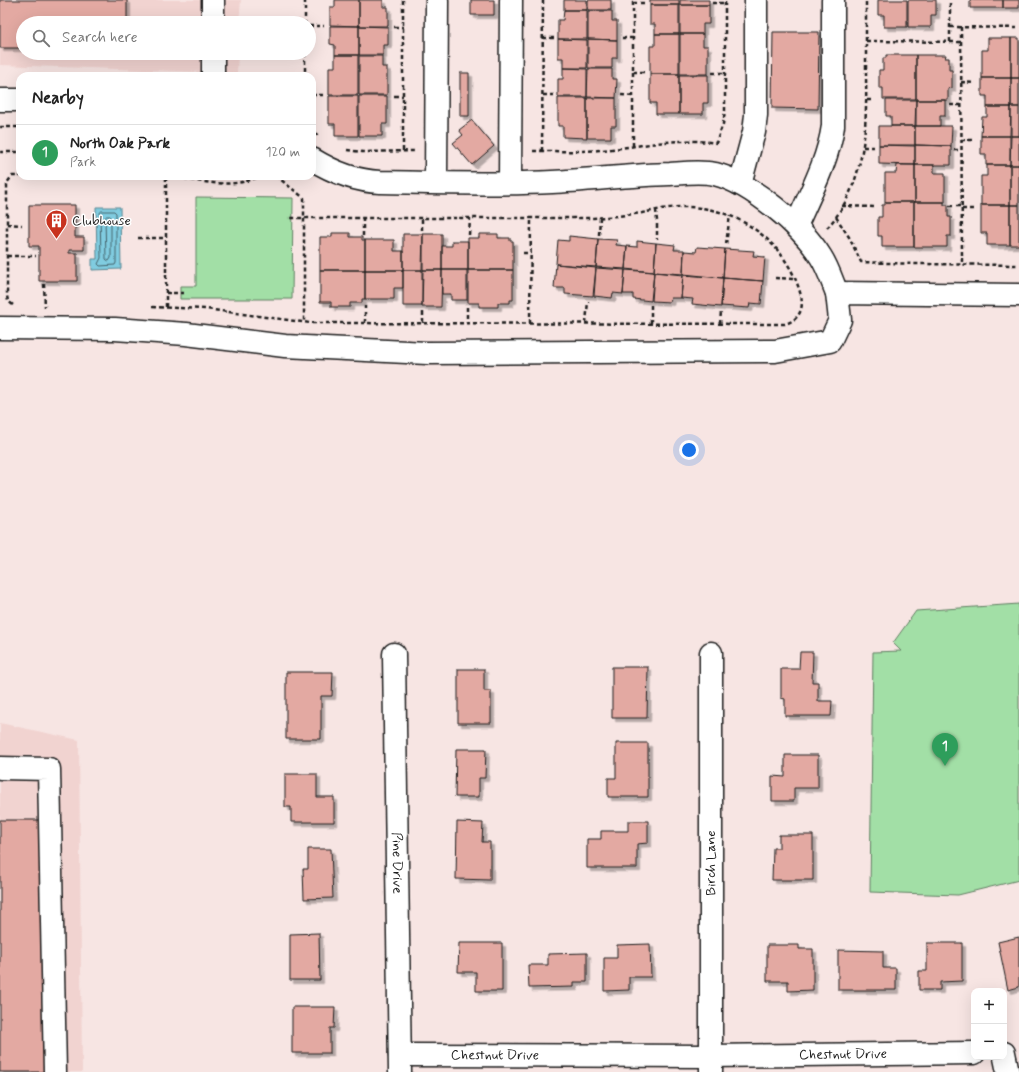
<!DOCTYPE html>
<meta charset="utf-8">
<style>
:root{--surface:#fff;--page:#f2f2f2;--text:#222;--muted:#767676;--line:#e0e0e0;--accent:#c8321e}
body{margin:0;font-family:Mynerve,sans-serif;background:var(--page);color:var(--text)}
.controls{position:absolute;right:12px;bottom:12px;display:grid;overflow:hidden;border-radius:8px;box-shadow:0 4px 16px #0002}
.controls button{width:36px;height:36px;display:grid;place-items:center;padding:0;border:0;border-bottom:1px solid var(--line);background:var(--surface);color:var(--text);font:20px sans-serif}
.you{position:absolute;left:689px;top:450px;width:14px;height:14px;margin:-10px;border:3px solid #fff;border-radius:50%;background:#1a73e8;box-shadow:0 0 0 6px #1a73e833}
.badge{display:grid;place-items:center;width:26px;height:26px;border-radius:50%;background:var(--accent);color:#fff;font-size:13px;font-weight:700}
.pin{position:absolute;translate:-50% -33px;filter:drop-shadow(0 1px 2px #0008)}
.pin::after{content:'';position:absolute;top:21px;width:14px;height:12px;background:inherit;clip-path:polygon(0 0,100% 0,50% 100%)}
.list{margin:0;padding:0;list-style:none}
h2{display:flex;justify-content:space-between;align-items:center;height:52px;margin:0;padding:0 16px;font-size:17px}
h2 small{font-size:13px;font-weight:400;color:var(--muted)}
.list li{display:grid;grid-template-columns:26px 1fr auto;gap:12px;align-items:center;box-sizing:border-box;height:56px;padding:0 16px;border-top:1px solid var(--line)}
.list b{display:block;font-size:15px;white-space:nowrap}
.list p{margin:0;font-size:13px;white-space:nowrap;color:var(--muted)}
.list em{font-size:13px;font-style:normal;color:var(--muted)}
.icon{flex:none;width:22px;height:22px;fill:none;stroke:currentColor;stroke-width:2;stroke-linecap:round;stroke-linejoin:round}
.map{position:relative;flex:none;width:1019px;height:1072px;overflow:hidden}
.search{position:absolute;background:var(--surface);box-shadow:0 4px 16px #0002;left:16px;top:16px;width:300px;height:44px;display:flex;align-items:center;gap:10px;box-sizing:border-box;padding:0 14px;border-radius:22px;color:var(--muted);font-size:15px}
.panel{position:absolute;background:var(--surface);box-shadow:0 4px 16px #0002;left:16px;top:72px;width:300px;height:108px;border-radius:12px}
.map>svg:first-child{display:block}
</style>
<div class="map">
<svg width="1019" height="1072" viewBox="0 0 1019 1072">
<defs>
<filter id="shadow"><feDropShadow dx="3.5" dy="3.5" stdDeviation="0" flood-color="#0004"/></filter>
</defs>
<rect width="100%" height="100%" fill="#f7e5e3"/>
<filter id="ink" filterUnits="userSpaceOnUse"><feTurbulence type="fractalNoise" baseFrequency=".025" numOctaves="2"/><feDisplacementMap in="SourceGraphic" scale="8" xChannelSelector="R" yChannelSelector="G"/><feConvolveMatrix kernelMatrix="1 2 1 2 8 2 1 2 1" color-interpolation-filters="sRGB"/></filter>
<g filter="url(#ink)">
<!-- built -->
<path fill="#f1d3d0" d="M0,0H241L239,23H23V53H238L237,73L0,65Z
M0,723L79,740L82,1072H0Z"/>
<!-- green -->
<path fill="#a2dfa6" stroke="#5f7e61" d="M196,197L293,198L292,299H180V286H196Z
M1019,604V880L958,895L870,892L873,652L901,651L893,643L916,611Z"/>
<!-- water -->
<path fill="#80cce0" stroke="#588692" d="M96,207H120L121,269L92,270V259H97Z"/>
<g fill="none" stroke-linecap="round" stroke-linejoin="round">
<!-- shore -->
<path stroke="#44626a" stroke-width="1" d="M102,211H114L116,213V263L115,265L100,266L98,264L101,258L100,213Z
M107,216H110L111,218V258L109,261L107,260L106,259L105,218Z"/>
</g>
<!-- building -->
<path fill="#e3a9a2" stroke="#1c1c1c" filter="url(#shadow)" d="M0,0H127V23H23V48H0Z
M335,0H359V26L330,25V7H335Z
M359,0H383V7H388V26H359Z
M471,0H494V15H471Z
M564,0H587V10H564Z
M588,0H611V10H588Z
M650,0H679V5H650Z
M680,0H709V5H680Z
M878,0H907V27H884V15H878Z
M908,0H936V15H931V27H908Z
M970,0H1003V8H970Z
M1003,0H1019V8H1003Z
M650,5H679V34H655V24H650Z
M680,5H709V24H703V34H680Z
M564,10H587V39H558V20H563Z
M588,11H612V21H617V40L588,39Z
M330,26H359V55H335V45L330,44Z
M359,26L388,27V45H383V55H359Z
M773,32H819L818,109L772,108Z
M655,34H679V74H650V46H655Z
M680,34H703V46H708V74H680Z
M988,38H1011V78H982V50H988Z
M1011,38H1019V78H1011Z
M558,39L587,40V68H563V58H558Z
M588,39L617,40V58H612V68H588Z
M335,55H358V95H329V67H335Z
M886,55H916V99H883V88H879V70H883V58H886Z
M916,55H946L945,58H949V70H952V88L948,89V100H916Z
M359,56H382V67H387V95H359Z
M563,68L587,69V97H558V79H563Z
M588,69H612V79H617L616,98L587,97Z
M460,73H469V116H460Z
M650,74H679V114H656V103H650Z
M679,75H708V103H703V114H679Z
M982,78H1011V107H987V96H982Z
M1011,78H1019V107H1011Z
M329,96H358V136H335V124H329Z
M359,96H387V124H382V136H359Z
M558,98H587V138L563,137V126H558Z
M587,98H616V126H611V138H587Z
M886,100H916L915,126H891V116H886Z
M916,100H945V116H940V126H916Z
M987,107H1011L1010,136H981L982,117H987Z
M1011,107H1019V136H1011Z
M472,120L494,146L472,165L453,143L463,135L459,130Z
M879,126H915V145H879Z
M915,126H952L951,146L915,145Z
M981,136H1010V165H986V154H981Z
M1011,136H1019V165H1010Z
M879,145L915,146V165L879,164Z
M915,145L951,146V165H915Z
M897,165H915V202H885V173H896Z
M915,165H934V173H945V202H915Z
M987,165H1010V205H981V176H987Z
M1010,165H1019V205H1010Z
M885,202H914V247H882V236H878V217H882V205H885Z
M914,202H944V205H948V217H951V236H947V247H914Z
M29,205H75V237H84V250H69V253H77V281H39V246H29Z
M981,205H1010V245H987V233H981Z
M1010,205H1019V245H1010Z
M332,233H350V237H362V240H365V270H320V237H332Z
M403,234H423L422,270H403Z
M423,234H442V270H423Z
M479,234H498V238H510V241H513V270H468V238H479Z
M569,236L598,239L596,267L556,264L558,240L569,241Z
M598,239L617,240L616,245L627,246L625,269L596,267Z
M365,240H394V251H403V270H365Z
M452,241H468V270H442V246H452Z
M637,241L656,243L654,272L625,269L627,246L637,247Z
M656,243L675,245L674,250H684L683,274L654,272Z
M697,247L725,249L723,278L683,274L684,251L696,252Z
M725,249L754,251L753,256L765,257L763,281L723,278Z
M556,264L596,268L593,296L565,294V288H554Z
M596,268L625,270L623,294L613,293L612,298L594,296Z
M320,270H365V299H362V303H350V307H331V302H320Z
M365,270H403V288H394V299H365Z
M403,270H422V306H403Z
M423,270H442L441,307H422Z
M442,270H467V300H451V294H442Z
M468,270H513V300H510V303H498V307H479V303H468Z
M625,270L654,272L651,301L633,299V294H623Z
M654,272L683,275L681,298H671L670,302L652,301Z
M683,275L723,278L721,307L692,304L693,299L681,298Z
M723,278L763,281L761,304L750,303L749,308L721,306Z
M800,652H813L812,682H818V701H832L831,716H785V699L781,698V669H799Z
M612,667H648L647,718H612Z
M458,669H484V691H491V723H458Z
M286,672H333L332,696H321V739H286Z
M616,743H648V797H608V778H616Z
M456,749H486L485,778H479V797H455Z
M785,755H818V788H794V801H772V776L785,777Z
M285,774H317V797H334V822H291V807H285Z
M0,820H43L45,1072H0Z
M628,821H648V843L637,844V868H587V839H601V831H628Z
M457,822L483,823L482,842H490V880L456,879Z
M779,835H813V880H772L773,848H779Z
M308,849H331L333,898L304,899L303,869H308Z
M319,933L320,980H290V934Z
M1019,937V987L1008,990L998,942Z
M459,943H502V991H476V972H458Z
M927,943H962V981L940,982V990H919V971H927Z
M650,944L651,977H629V990L604,991V958H617V945Z
M767,945H799V949H813V990L788,991V981H767Z
M838,950L883,951V968H896V990H838Z
M587,953V982H574V987L529,988L528,965H548V954Z
M292,1007H335L334,1028H330V1053H292Z"/>
<g fill="none" stroke-linecap="round" stroke-linejoin="round">
<defs>
<g id="minor">
<path d="M213,0V23"/>
<path d="M213,53V76"/>
<path d="M0,100H20"/>
<path d="M312,159C333,172 355,181 380,182C437,183 495,185 552,182C592,180 631,175 670,174C685,173 701,171 715,174C751,183 802,226 821,257C828,268 832,281 837,293"/>
<path d="M436,182L437,0"/>
<path d="M510,182L511,0"/>
<path d="M740,184L754,132L756,115V0"/>
<path d="M796,226C810,194 828,161 833,126V0"/>
<path d="M0,328L115,329L186,334L285,346L427,353L775,351L830,341L840,320L837,293L1019,295"/>
<path d="M711,653V1072"/>
<path id="s1" d="M394,654L400,1072"/>
<path d="M0,768L49,769L55,1072"/>
<path d="M1004,1053L1008,1072"/>
<path id="s2" d="M400,1055L711,1056L974,1053"/>
</g>
</defs>
<!-- minor casing -->
<use href="#minor" stroke="#1c1c1c" stroke-width="25"/>
<!-- path -->
<path stroke="#1c1c1c" stroke-width="2.5" stroke-dasharray="4 3" stroke-linecap="butt" d="M305,0V23
M633,3H646
M712,3H725
M309,26H324
M394,27H403
M950,27L1019,28
M961,27L962,265
M543,38H554
M622,38H633
M866,41L961,42
M950,42V0
M305,53V76
M633,72H646
M712,73H725
M961,82L975,83
M312,95H325
M543,95H554
M621,95L633,96
M394,96H403
M867,100H874
M950,105H961
M312,126L318,137
M0,127H20
M961,140H975
M633,146V0
M863,147H874
M347,150L362,152L414,151
M954,150H961
M403,151V0
M533,151C560,151 586,152 612,149C650,145 677,137 716,143L723,124L725,111V0
M542,151L543,0
M0,152H20
M50,176H85
M170,176C198,181 233,190 260,176
M276,176L304,198V322
M842,206L875,207
M949,206H962
M962,209H974
M656,210L657,221V239
M836,217L849,237L861,262L916,264L1019,265
M7,224L22,225
M827,228C865,186 867,129 866,76C866,51 866,25 866,0
M422,230V218
M469,235L470,218
M599,235L600,217
M363,236V218
M138,238H166
M726,244L730,215
M523,253H531
M7,256H36
M775,278L795,279
M44,284L45,307
M166,293H184
M13,305L8,301L7,296V183L12,176H20
M152,307L206,309L310,323L785,324C799,320 804,309 801,296C788,243 737,206 684,207C670,207 656,210 642,213C626,215 610,217 593,218H288
M166,307V176
M467,307V323
M423,312V323
M365,323V306
M530,323L531,218
M586,323L588,301
M651,323V305
M720,324L721,311"/>
<!-- minor -->
<use href="#minor" stroke="#fff" stroke-width="22"/>
</g>
</g>
<!-- icons -->
<defs>
<symbol id="building-pin" viewBox="-11 -11 22 30"><path d="M0 17L-7.5 6A9.5 9.5 0 1 1 7.5 6Z" fill="#c8321e" stroke="#fff"/><path d="M-4-6H4V6H1V3H-1V6H-4ZM-2.5-4.3h1.7v1.8h-1.7ZM.8-4.3h1.7v1.8H.8ZM-2.5-1h1.7V.8h-1.7ZM.8-1h1.7V.8H.8Z" fill="#fff"/></symbol>
</defs>
<g fill-rule="evenodd">
<use href="#building-pin" x="44" y="208" width="25" height="34"/>
</g>
<g text-anchor="middle" dominant-baseline="central" stroke-width="3" stroke-linejoin="round" paint-order="stroke">
<!-- poi labels -->
<g font-size="14" fill="#1c1c1c" stroke="#fff" text-anchor="start">
<text x="72" y="221">Clubhouse</text>
</g>
<!-- street labels -->
<g font-size="14" fill="#1c1c1c" stroke="#fff">
<text stroke="none"><textPath href="#s1" startOffset="209">Pine Drive</textPath></text>
<text transform="translate(711 863) rotate(-90)">Birch Lane</text>
<text stroke="none"><textPath href="#s2" startOffset="95">Chestnut Drive</textPath></text>
<text stroke="none"><textPath href="#s2" startOffset="443">Chestnut Drive</textPath></text>
</g>
</g>
</svg>
<div class="controls">
<button>+</button>
<button>−</button>
</div>
<div class="you"></div>
<div class="pin badge" style="left:945px;top:766px;background:#2e9e5b">1</div>
<div class="search"><svg class="icon" aria-label="search" viewBox="0 0 24 24"><circle cx="10" cy="10" r="6"/><path d="M15 15l6 6"/></svg>Search here</div>
<section class="panel">
<h2>Nearby<small></small></h2>
<ul class="list">
<li><span class="badge" style="background:#2e9e5b">1</span><div><b>North Oak Park</b><p>Park</p></div><em>120 m</em></li>
</ul>
</section>
</div>
